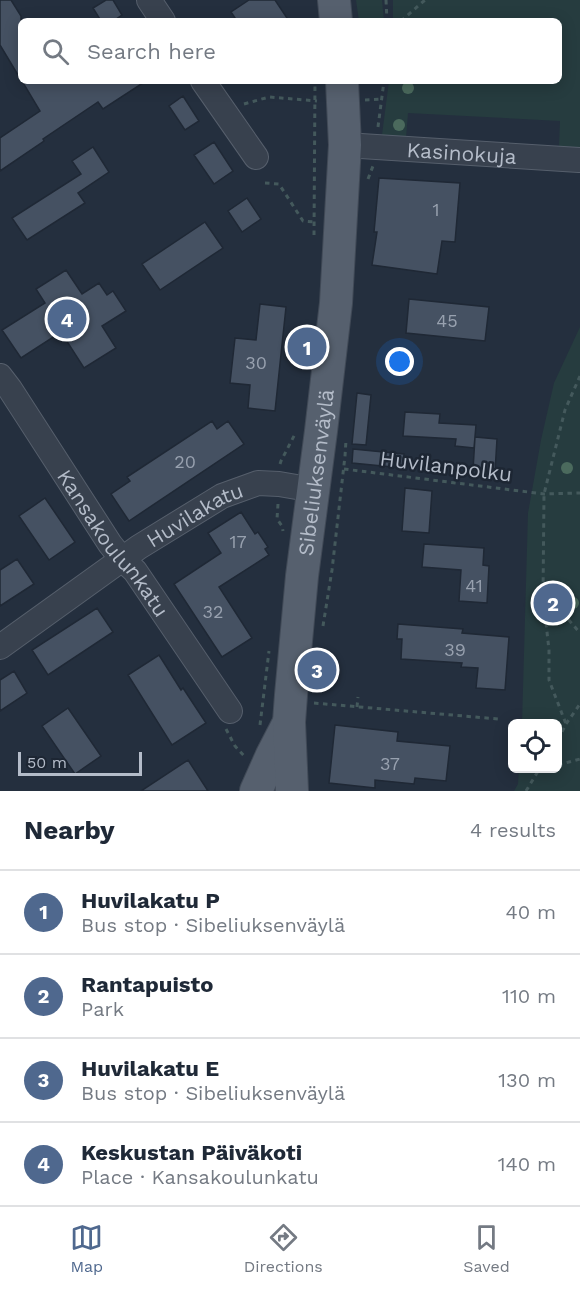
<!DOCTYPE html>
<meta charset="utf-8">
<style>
:root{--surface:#fff;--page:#f6f6f7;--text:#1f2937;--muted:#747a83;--line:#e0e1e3;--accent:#4f688e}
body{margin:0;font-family:"Work Sans",sans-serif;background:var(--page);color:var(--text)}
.controls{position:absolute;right:18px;bottom:18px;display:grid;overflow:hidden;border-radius:9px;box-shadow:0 3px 15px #0003}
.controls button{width:54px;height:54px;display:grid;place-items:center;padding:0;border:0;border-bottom:2px solid var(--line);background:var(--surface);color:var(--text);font:30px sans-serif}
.scale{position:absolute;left:18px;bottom:15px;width:124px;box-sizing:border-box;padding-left:6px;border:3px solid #b4bcc9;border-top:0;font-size:16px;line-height:21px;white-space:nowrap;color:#b4bcc9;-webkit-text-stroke:4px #1d2633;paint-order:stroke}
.you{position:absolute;left:400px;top:362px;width:21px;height:21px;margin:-15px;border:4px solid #fff;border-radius:50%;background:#1a73e8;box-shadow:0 0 0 9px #1a73e833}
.badge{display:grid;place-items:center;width:39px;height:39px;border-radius:50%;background:var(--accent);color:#fff;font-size:20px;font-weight:700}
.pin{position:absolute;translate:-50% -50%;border:3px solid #fff;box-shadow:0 2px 6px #0006}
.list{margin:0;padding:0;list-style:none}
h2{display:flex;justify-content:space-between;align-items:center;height:78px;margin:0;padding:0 24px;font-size:26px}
h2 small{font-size:20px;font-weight:400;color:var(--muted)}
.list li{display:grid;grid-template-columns:39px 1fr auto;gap:18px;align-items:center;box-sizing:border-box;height:84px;padding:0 24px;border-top:2px solid var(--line)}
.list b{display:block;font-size:22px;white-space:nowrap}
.list p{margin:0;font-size:20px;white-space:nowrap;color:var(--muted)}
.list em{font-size:20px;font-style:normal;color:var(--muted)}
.icon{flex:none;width:33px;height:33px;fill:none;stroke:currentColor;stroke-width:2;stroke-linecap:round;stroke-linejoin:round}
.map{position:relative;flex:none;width:580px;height:791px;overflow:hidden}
.search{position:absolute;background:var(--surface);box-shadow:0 3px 15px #0003;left:18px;right:18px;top:18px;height:66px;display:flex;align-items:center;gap:15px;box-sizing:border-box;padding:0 21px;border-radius:9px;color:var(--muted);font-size:22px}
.sheet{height:414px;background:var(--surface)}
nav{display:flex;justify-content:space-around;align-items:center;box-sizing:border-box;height:84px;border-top:2px solid var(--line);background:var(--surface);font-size:16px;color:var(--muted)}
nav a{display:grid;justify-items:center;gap:3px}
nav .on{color:var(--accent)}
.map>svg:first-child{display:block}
</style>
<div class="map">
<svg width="580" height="791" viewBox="0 0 580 791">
<rect width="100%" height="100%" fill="#242f3e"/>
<!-- green -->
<path fill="#263c3f" d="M356,0H382L384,21H359Z
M393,0H580V148L559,146L560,121L408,113L406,138L382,135L389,81H559V21H393Z
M580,327V791H514L518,784L519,769L558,768V724L522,723L528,513L541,440L554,383Z"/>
<!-- building -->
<path fill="#455162" stroke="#1f2835" stroke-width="1.5" d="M0,0H11L21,16V80L0,45Z
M106,0H113L122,15L113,21H101L93,8Z
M249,0H275L289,21H237L231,12Z
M22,81H146L103,109L98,102L43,139L44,141L0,171V138L40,111Z
M183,96L199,121L185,130L169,106Z
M214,142L233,171L214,184L194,155Z
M93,147L109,172L78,193L85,203L27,240L12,218L81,174L72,161Z
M379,178L460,183L455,242L442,241L437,274L372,265L377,232H374Z
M247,198L261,219L242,232L228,211Z
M205,222L223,248L160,290L142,264Z
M66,270L82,294L99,283L107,295L113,291L126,311L102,326L116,348L84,368L61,332L21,358L2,330L45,303L36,289Z
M409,299L489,307L485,341L406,333Z
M260,304L286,307L275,411L248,408L250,385L230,383L235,338L256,340Z
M357,393L371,395L366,445L352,444Z
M405,412L440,414L439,423L476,425L474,448L455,446L456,439L403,436Z
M212,421L217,429L228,421L244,444L129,521L111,494L130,481L127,477Z
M475,437L497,439L495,472L473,470Z
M353,449L404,454L403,468L352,463Z
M405,488L432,491L429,533L402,531Z
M45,498L75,542L49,560L19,516Z
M241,512L255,534L258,532L268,547L265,549L269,555L219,587L252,638L222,657L174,584L221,553L208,533Z
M424,544L484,548L483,565L489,566L487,603L459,601L461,570L422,567Z
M17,559L34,584L0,606V570Z
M97,608L113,632L48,675L32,650Z
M398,624L463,629L462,633L509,637L505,690L476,688L478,668L461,667L462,663L401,659L402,639H397Z
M159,655L181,690L183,688L206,723L172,745L128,675Z
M322,666L339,669L337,681L321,680Z
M14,671L27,693L0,711V680Z
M68,708L101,756L75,774L42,726Z
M335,725L398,732L397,741L450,746L446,781L415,778L414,784L375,780V788L329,783Z
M188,760L208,791H141Z"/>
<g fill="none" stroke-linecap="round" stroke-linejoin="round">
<defs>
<g id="minor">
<path d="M149,0L163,21"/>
<path d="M203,81L256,157"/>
<path id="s1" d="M345,145L579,160"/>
<path id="s2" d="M0,376L10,389L110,544L122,559L135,571L230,711"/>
<path id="s3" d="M0,647L139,547L222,496L258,483L279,484L314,490"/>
</g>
<g id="major">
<path d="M334,0L336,21"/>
<path d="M256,791L272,755L287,726"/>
<path id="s4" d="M292,791L289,722L291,695L302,576L321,431L336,303L345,145L342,81"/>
</g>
</defs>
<!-- minor casing -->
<use href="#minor" stroke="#565f6c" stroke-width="26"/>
<!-- major casing -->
<use href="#major" stroke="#414a57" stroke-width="34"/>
<!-- path -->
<path stroke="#44595c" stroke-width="3" stroke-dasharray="4.5 4.5" stroke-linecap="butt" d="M386,0L387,21
M401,21L425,0
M365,100L383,99
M244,104L269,97L317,101
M378,127L384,81
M368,179L373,166
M265,183L279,184L303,221L314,222
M314,235L315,81
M580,376L565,410L544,494L543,596L556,605L580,633
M280,464L281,461L296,432
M344,469L544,494L580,493
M278,504L277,519L282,526L283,531
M543,596L549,650V680L566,724
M323,626L332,570L345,456L346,440
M314,703L498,719
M357,707L358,697
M260,725L269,651
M226,729L235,746L246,758
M558,740L566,724L580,704
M558,765L580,759
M526,791L540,768"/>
<!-- minor -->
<use href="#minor" stroke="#38414e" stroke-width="24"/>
<!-- major -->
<use href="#major" stroke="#56606e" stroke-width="32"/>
</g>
<!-- trees -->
<g fill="#4b6a5d">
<circle cx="408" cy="88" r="6"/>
<circle cx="399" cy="125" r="6"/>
<circle cx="567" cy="468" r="6"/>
<circle cx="573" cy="603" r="6"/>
</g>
<g text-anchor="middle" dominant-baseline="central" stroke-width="5" stroke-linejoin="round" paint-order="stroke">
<!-- number labels -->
<g font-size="18" fill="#98a1af">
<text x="436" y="209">1</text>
<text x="447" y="320">45</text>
<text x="256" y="362">30</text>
<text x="185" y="461">20</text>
<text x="238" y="541">17</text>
<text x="474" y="585">41</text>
<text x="213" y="611">32</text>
<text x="455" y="649">39</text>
<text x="390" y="763">37</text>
</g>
<!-- street labels -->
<g font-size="21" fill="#b4bcc9" stroke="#1d2633">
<text stroke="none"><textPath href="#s1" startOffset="117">Kasinokuja</textPath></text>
<text transform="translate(446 466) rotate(7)">Huvilanpolku</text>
<text stroke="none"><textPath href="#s4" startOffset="320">Sibeliuksenväylä</textPath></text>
<text stroke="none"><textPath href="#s3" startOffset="236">Huvilakatu</textPath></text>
<text stroke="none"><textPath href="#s2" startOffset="202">Kansakoulunkatu</textPath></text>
</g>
</g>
</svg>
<div class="controls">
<button><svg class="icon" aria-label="locate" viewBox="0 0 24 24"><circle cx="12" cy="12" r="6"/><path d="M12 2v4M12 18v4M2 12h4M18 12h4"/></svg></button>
</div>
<div class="scale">50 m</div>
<div class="you"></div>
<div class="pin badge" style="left:307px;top:347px">1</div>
<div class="pin badge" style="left:553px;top:603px">2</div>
<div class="pin badge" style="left:317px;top:670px">3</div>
<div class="pin badge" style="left:67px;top:319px">4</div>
<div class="search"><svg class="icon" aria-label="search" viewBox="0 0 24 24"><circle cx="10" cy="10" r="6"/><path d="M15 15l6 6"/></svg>Search here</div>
</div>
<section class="sheet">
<h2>Nearby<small>4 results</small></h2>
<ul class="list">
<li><span class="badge">1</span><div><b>Huvilakatu P</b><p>Bus stop · Sibeliuksenväylä</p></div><em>40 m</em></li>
<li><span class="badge">2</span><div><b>Rantapuisto</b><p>Park</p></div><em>110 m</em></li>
<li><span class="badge">3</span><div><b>Huvilakatu E</b><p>Bus stop · Sibeliuksenväylä</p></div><em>130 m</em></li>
<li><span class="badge">4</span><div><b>Keskustan Päiväkoti</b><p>Place · Kansakoulunkatu</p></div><em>140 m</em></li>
</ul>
</section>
<nav>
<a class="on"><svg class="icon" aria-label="map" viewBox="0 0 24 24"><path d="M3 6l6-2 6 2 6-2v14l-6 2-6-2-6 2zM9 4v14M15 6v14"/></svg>Map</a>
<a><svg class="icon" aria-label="directions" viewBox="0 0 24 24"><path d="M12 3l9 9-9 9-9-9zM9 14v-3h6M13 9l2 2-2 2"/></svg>Directions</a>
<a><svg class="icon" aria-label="saved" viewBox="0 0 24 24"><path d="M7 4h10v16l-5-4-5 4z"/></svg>Saved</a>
</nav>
